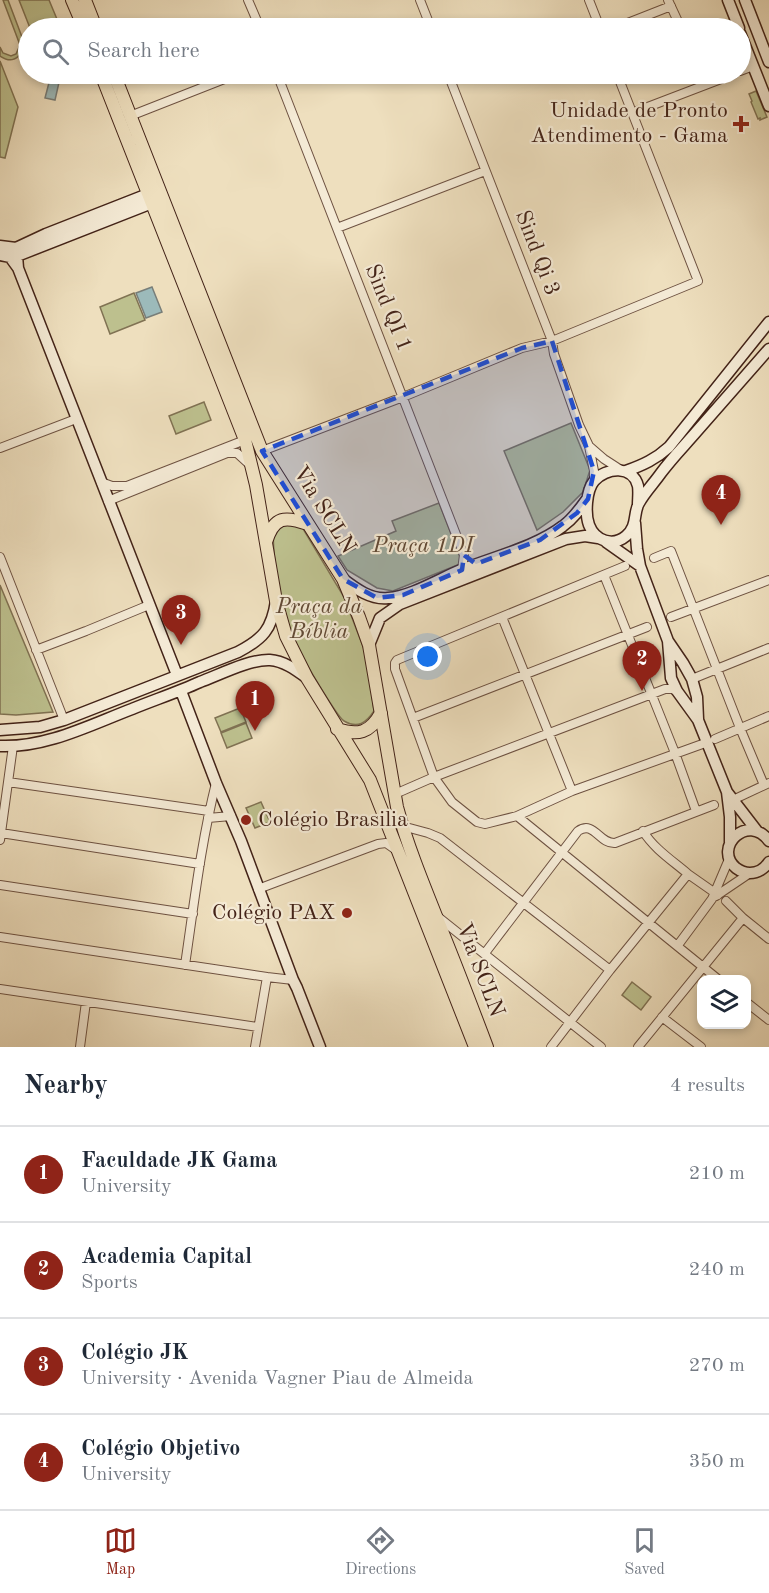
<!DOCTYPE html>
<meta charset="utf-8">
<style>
:root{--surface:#fff;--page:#f6f6f7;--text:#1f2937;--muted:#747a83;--line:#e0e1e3;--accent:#8f2418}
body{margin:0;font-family:"Old Standard TT",serif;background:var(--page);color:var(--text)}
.controls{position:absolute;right:18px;bottom:18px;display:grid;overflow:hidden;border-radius:12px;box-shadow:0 3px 9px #0003}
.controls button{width:54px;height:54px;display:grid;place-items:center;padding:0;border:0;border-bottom:2px solid var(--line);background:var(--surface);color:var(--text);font:30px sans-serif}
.you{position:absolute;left:428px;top:657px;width:21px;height:21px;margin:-15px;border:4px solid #fff;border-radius:50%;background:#1a73e8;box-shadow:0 0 0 9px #1a73e833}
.badge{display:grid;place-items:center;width:39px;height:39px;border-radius:50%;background:var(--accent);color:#fff;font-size:20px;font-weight:700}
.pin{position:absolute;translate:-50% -50px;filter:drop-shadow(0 2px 3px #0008)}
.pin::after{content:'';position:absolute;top:32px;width:21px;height:18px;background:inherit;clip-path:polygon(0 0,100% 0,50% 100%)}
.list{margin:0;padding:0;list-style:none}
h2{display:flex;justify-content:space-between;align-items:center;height:78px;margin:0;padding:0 24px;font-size:26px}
h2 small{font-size:20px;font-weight:400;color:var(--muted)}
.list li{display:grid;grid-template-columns:39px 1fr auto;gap:18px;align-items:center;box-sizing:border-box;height:96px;padding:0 24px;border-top:2px solid var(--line)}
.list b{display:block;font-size:22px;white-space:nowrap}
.list p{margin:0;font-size:20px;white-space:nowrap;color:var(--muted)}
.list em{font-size:20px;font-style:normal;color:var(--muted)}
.icon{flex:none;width:33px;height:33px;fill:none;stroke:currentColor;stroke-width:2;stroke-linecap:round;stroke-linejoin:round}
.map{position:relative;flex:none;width:769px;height:1047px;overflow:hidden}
.search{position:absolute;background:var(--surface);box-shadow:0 3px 9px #0003;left:18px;right:18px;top:18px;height:66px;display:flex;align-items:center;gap:15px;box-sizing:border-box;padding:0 21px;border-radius:33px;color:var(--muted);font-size:22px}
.sheet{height:462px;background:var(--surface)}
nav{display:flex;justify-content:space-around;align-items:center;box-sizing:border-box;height:84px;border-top:2px solid var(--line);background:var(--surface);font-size:16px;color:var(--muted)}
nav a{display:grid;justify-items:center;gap:3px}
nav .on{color:var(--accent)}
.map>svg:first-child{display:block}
</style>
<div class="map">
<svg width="769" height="1047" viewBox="0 0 769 1047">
<rect width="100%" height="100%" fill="#eedfbe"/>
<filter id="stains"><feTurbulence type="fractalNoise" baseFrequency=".00333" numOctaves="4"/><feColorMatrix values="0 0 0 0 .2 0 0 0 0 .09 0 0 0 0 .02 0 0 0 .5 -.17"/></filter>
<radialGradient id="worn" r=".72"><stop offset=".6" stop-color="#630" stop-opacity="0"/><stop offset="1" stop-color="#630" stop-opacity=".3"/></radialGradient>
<!-- green -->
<path fill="#bdc08e" stroke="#807253" stroke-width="1.5" d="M3,0H8L28,53V55L25,56L22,52C16,61 9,62 0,56V47L3,53L11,56L16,54L20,45Z
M19,0H49L59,24L48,28H30Z
M0,61L18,107L5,158L0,157Z
M756,91L767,117L760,120V118L758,119L751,102L752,101L749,94Z
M134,293L145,320L110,334L100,307Z
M204,402L211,420L176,434L169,416Z
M571,423L590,470L583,492L563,512L537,530L504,451Z
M439,503L460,557V564L393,591L377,588L347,570L338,556L396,531L392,521Z
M285,523L302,527L344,597L367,657L374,711C366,723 358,729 344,721C337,717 295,646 291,635C278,603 274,566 273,532Z
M0,585L53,712L16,715L0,714Z
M240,708L246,722L221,732L215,718Z
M246,723L252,738L227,748L221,733Z
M261,802L270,822L255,828L246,808Z
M632,982L651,997L641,1010L622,995Z"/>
<!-- water -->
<path fill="#9cbaba" stroke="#787e79" stroke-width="1.5" d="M51,75L60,78L55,100L45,98Z
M152,287L162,312L146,318L136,293Z"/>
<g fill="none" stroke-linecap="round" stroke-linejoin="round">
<defs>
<path id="street" d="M248,0L260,28
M420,0L431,28
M589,0L600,28
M668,0L681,28
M615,28L671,6
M740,71L753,66
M277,74L464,555L462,570
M448,74L552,341L554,354L579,425L589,446L594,471V482
M698,74L703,85
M632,113L734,74
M130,116L237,74
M337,228L485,171
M589,446L604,459L621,470
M0,448L76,419
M262,451L403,397L522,348L552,341L698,281L617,74
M101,482L112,486H127L245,440
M108,501L227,453H237L249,464
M0,557L64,720
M654,558L671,551L740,728L764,785
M625,566L397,660L395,663V669L434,777L452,802L477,822L485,824L517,816L572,791L708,742
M604,575L675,753L696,811
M502,617L572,791
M671,617L769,580
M36,650L86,631L149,605
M692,679L769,648
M413,718L647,627
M715,739L769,716
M8,782L209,811
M395,794L434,777L665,689H672L677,691
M737,798L769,783
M517,816L719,980
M208,818L231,816
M402,826L428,833L440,838L610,970L551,1047
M643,831C654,849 673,861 688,874
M1,833L200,864
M0,840L13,746
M0,885L193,914
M258,889L378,844L386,843L396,850
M716,896L750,873
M438,917L601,1047
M743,918L769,939
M0,937L267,977
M678,945L712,899L729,859
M485,953L578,831C594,820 599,844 615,843L714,805
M185,965C194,904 201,843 216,783
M610,970L688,874L718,895
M0,989L258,1027
M746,1002L769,1020
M662,1017L701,1047
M80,1047L86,1002
M255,1047L267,977L293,980
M638,1047L743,918L726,901"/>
<path id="secondary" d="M728,0L739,28
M745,0L769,62
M740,33L769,106
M0,246L16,248L18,253
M16,248L46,234L148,194
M0,255L10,257L18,268L177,675
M18,268L17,256L152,203
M626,471C643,465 656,459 669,447L769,322
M638,505C638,499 639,492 638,486C633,465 606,467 594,481C586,491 585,514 589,525C595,541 613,547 626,536C638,526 633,513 639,503C645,492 654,483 661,473C672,458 685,445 697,431C721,404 745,376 769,349
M635,523L637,549L640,566L668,641L683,663L692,679L697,697L698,719
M606,542L640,566
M343,579C356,589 371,600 388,598C410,597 441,578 461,570C493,557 536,547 563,526C573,519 580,509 587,499
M668,641L671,678L677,691L698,720L727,792L730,817V842
M369,645L380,618L400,604L566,539L585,536L598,538
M181,691L216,783L241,841L293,980L297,988L320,1047
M0,730L40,727L64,720L238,652C263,639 272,629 276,601
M0,746C46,748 90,725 132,709C154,700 178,692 200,682C219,675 250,659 270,660C284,661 296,670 307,678
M727,792L757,831
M769,841C748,812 712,848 736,868C740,871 745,873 750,873C758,873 765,868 769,862"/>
<path id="primary" d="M72,0L84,28
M85,0L96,28
M101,74L245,440L256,485L276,601L286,636L307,678L370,780L475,1047
M114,74L262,451L343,579L359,617L369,645L397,807C409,851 427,893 444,936C459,973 473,1010 487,1047
M266,542C274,516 285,516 308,524
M337,729C358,736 370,733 381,713"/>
</defs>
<!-- street casing -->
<use href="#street" stroke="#6e5242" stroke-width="10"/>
<!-- secondary casing -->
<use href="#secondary" stroke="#432318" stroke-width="13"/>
<!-- primary casing -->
<use href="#primary" stroke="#432318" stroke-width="14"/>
<!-- street -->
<use href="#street" stroke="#f4ead5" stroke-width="8"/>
<!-- secondary -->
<use href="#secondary" stroke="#f4ead5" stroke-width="10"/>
<!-- primary -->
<use href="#primary" stroke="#eedfbe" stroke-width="12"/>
</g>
<!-- marked area -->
<path fill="#1d4ed8" fill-opacity="0.2" stroke="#1d4ed8" stroke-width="4.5" stroke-dasharray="12 8" stroke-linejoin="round" d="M552,341L594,471L588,499L577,513L540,540L497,556L476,564L464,555L462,570L403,595L377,598L343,579L262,451L522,348Z"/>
<!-- markers -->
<g fill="#8f2418" stroke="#f4ead5" stroke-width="2">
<path d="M738 115h6v6h6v6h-6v6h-6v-6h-6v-6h6z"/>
<circle cx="246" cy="820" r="6"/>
<circle cx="347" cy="913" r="6"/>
</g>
<g text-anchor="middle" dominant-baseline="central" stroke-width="4.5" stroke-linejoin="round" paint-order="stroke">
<!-- poi labels -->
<g font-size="22" fill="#432318" stroke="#f4ead5" text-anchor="end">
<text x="728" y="111">Unidade de Pronto<tspan x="728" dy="25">Atendimento - Gama</tspan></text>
<text x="258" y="820" text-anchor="start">Colégio Brasilia</text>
<text x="335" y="913">Colégio PAX</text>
</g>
<!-- street labels -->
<g font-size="22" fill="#432318" stroke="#f4ead5">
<text transform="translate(537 253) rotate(69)">Sind Qi 3</text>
<text transform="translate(388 308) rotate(68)">Sind QI 1</text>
<text transform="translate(324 510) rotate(58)">Via SCLN</text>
<text transform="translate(480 970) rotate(69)">Via SCLN</text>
</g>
<!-- park labels -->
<g font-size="22" font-style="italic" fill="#624a36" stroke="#f4ead5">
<text x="423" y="546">Praça 1DI</text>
<text x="319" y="607">Praça da<tspan x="319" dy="25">Bíblia</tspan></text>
</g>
</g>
<rect width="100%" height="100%" filter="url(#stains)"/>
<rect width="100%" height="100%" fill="url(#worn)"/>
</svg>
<div class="controls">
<button><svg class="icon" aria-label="layers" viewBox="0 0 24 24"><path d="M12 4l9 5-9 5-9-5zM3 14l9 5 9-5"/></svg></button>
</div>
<div class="you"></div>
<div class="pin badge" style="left:255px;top:731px">1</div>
<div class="pin badge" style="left:642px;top:691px">2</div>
<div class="pin badge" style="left:181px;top:645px">3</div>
<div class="pin badge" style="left:721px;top:525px">4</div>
<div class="search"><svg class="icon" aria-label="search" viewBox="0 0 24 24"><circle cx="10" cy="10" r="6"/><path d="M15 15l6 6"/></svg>Search here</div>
</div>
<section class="sheet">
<h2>Nearby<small>4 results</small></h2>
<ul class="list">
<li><span class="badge">1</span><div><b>Faculdade JK Gama</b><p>University</p></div><em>210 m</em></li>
<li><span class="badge">2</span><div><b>Academia Capital</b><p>Sports</p></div><em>240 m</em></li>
<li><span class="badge">3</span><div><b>Colégio JK</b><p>University · Avenida Vagner Piau de Almeida</p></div><em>270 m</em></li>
<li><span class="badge">4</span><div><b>Colégio Objetivo</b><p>University</p></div><em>350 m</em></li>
</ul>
</section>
<nav>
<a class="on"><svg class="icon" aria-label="map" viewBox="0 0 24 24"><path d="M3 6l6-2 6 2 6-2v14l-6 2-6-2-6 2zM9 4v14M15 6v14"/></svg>Map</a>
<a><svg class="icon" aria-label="directions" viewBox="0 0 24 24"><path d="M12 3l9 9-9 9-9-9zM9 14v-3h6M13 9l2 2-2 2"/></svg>Directions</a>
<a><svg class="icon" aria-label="saved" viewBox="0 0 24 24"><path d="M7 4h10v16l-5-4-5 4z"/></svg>Saved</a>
</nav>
